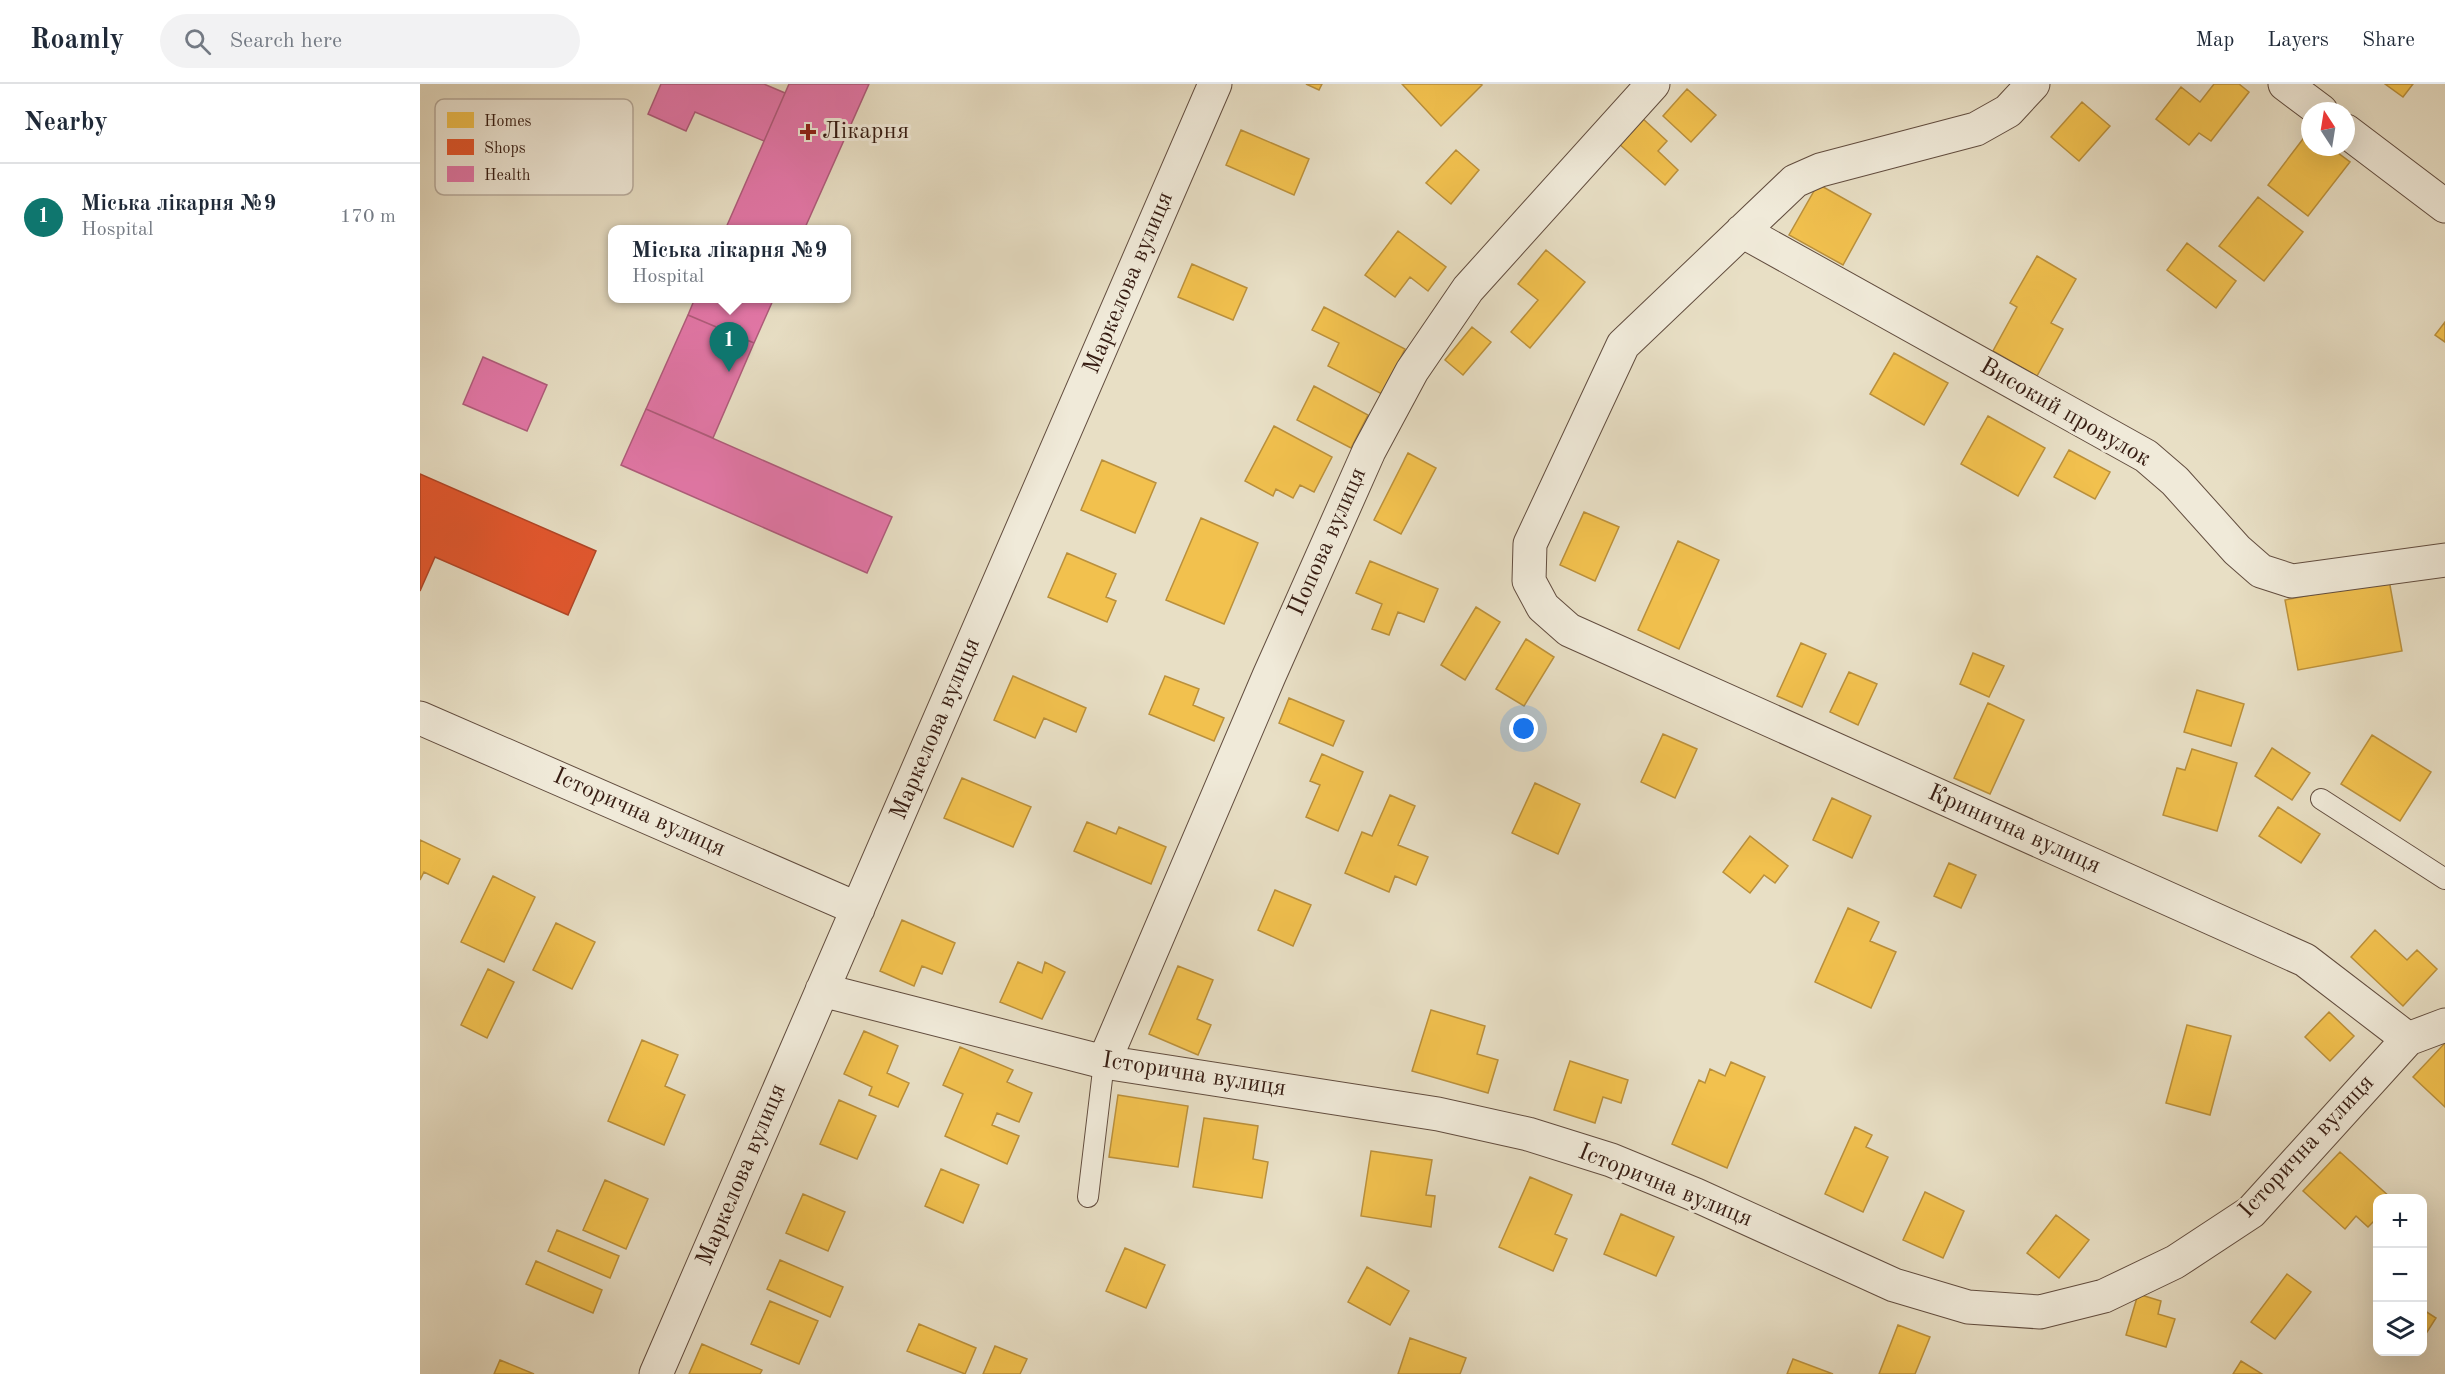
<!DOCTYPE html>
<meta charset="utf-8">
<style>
:root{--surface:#fff;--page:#f2f2f3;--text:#1f2937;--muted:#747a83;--line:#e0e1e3;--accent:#0f766e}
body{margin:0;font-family:"Old Standard TT",serif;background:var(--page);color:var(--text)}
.controls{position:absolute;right:18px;bottom:18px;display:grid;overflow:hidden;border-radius:12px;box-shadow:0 6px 24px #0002}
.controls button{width:54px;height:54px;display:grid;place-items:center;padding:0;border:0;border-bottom:2px solid var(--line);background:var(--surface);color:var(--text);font:30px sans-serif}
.compass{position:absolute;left:1881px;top:18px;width:54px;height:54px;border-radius:50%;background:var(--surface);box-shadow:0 6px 24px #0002;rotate:348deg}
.you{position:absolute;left:1104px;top:645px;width:21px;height:21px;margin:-15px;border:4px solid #fff;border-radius:50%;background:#1a73e8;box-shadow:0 0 0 9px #1a73e833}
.badge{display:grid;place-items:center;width:39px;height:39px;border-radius:50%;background:var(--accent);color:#fff;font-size:20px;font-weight:700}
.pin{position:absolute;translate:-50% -50px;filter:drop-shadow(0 2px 3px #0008)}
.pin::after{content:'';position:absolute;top:32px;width:21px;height:18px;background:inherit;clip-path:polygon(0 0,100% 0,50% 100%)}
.popup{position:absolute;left:188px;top:141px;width:243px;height:78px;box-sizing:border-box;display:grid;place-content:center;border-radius:12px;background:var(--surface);filter:drop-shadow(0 2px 4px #0005);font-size:20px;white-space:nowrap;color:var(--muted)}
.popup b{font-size:22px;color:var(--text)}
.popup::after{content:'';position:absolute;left:50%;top:100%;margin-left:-12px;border:12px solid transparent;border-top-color:var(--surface)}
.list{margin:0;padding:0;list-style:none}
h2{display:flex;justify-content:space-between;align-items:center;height:78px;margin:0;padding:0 24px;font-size:26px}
h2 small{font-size:20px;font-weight:400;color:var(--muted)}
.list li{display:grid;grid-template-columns:39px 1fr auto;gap:18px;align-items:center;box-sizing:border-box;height:108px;padding:0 24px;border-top:2px solid var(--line)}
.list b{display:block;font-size:22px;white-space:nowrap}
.list p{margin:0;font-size:20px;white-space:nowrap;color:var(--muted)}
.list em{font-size:20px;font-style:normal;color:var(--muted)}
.icon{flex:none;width:33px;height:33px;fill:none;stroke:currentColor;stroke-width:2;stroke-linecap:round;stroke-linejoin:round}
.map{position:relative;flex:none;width:2025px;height:1290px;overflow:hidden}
header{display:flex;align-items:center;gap:36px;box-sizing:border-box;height:84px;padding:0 30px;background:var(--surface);border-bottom:2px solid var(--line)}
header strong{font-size:28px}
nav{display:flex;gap:33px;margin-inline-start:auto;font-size:21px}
.search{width:420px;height:54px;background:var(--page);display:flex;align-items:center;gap:15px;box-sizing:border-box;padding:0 21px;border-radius:33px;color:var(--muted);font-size:22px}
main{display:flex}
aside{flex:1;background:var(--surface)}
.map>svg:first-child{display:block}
</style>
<header>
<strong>Roamly</strong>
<div class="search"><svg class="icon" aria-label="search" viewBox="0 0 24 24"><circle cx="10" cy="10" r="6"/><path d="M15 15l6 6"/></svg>Search here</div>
<nav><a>Map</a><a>Layers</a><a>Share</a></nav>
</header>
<main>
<aside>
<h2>Nearby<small></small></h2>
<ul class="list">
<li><span class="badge">1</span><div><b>Міська лікарня №9</b><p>Hospital</p></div><em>170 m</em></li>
</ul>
</aside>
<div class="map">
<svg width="2025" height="1290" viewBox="0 0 2025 1290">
<rect width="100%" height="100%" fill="#e8dfc5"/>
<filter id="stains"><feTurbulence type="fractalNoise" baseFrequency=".00333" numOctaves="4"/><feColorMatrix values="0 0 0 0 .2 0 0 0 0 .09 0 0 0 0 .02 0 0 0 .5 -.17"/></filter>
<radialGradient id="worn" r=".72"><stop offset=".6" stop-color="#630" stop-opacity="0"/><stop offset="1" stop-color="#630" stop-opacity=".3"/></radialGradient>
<!-- homes -->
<path fill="#f2c14e" stroke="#ba903c" stroke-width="1.5" d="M886,0H902L899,6Z
M982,0H1060L1062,1L1021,42Z
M1794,0H1819L1829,8L1791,57L1779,49L1769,61L1736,35L1761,3L1780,18Z
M1965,0H1993L1983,13Z
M1267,5L1296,31L1271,58L1243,32Z
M1662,18L1690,42L1659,77L1631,53Z
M1221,33L1247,57L1238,67L1258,86L1245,101L1198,59Z
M821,46L889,75L874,111L806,81Z
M1889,47L1890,63H1910L1930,78L1888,132L1848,101Z
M1036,66L1059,86L1031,120L1006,99Z
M1398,100L1451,130L1423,181L1369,151Z
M1838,113L1883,148L1844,197L1799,162Z
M978,147L1026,183L1008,207L990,193L975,213L945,191Z
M1767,159L1816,197L1796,224L1747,186Z
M1126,166L1165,198L1110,264L1091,248L1118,216L1098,200Z
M1617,172L1656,195L1631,239L1643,245L1617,292L1573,267L1597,223L1590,219Z
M772,180L827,204L813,236L758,213Z
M904,223L985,265L962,310L908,282L919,259L892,246Z
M2025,238V258L2015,251Z
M1052,243L1071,258L1043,291L1025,276Z
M1474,269L1528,299L1504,341L1450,310Z
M894,302L948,331L931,364L877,336Z
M1568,332L1625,364L1598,412L1541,380Z
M854,342L912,373L894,408L880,401L873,414L856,405L853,412L825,397Z
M1649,366L1690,388L1675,415L1634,393Z
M988,369L1016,384L981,450L954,436Z
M682,376L736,399L715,449L661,426Z
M1164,428L1199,443L1175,497L1140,481Z
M781,434L838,459L804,540L746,516Z
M1258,457L1299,476L1259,565L1218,546Z
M647,469L696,490L686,513L696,517L687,538L628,513Z
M950,477L1018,505L1004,538L978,528L969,551L952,545L962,520L936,509Z
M1969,496L1982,567L1878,586L1865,516Z
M1056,523L1080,538L1045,596L1021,581Z
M1106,555L1134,573L1104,622L1076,605Z
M1381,559L1406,570L1382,623L1357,612Z
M1553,569L1584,582L1569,613L1540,600Z
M1429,588L1457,600L1438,641L1410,628Z
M593,592L666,624L656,648L624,634L615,654L574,636Z
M745,592L779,605L773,621L804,634L794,657L729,630Z
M1777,606L1824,620L1811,662L1764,648Z
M869,614L924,637L913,662L859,639Z
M1568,619L1604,636L1570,710L1534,694Z
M1243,650L1277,665L1255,714L1221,698Z
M1952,651L2011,688L1980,737L1921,700Z
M1852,664L1890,689L1872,716L1835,692Z
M1772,665L1817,679L1797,747L1743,731L1757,684L1765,686Z
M902,670L943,688L918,747L886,733L900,701L890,697Z
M542,694L611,723L593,763L524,734Z
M1115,699L1160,720L1138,770L1092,749Z
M970,711L995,722L978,761L1008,773L996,801L975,792L969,808L925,789L942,748L952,752Z
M1412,714L1451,732L1432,774L1393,756Z
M1858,723L1900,750L1881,779L1839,752Z
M667,738L696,750L699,743L746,763L731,800L654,767Z
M1330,752L1368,782L1355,799L1344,791L1330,809L1303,788Z
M0,756L40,775L28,800L4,788L0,796Z
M1529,779L1556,791L1541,824L1514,812Z
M73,792L115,813L84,878L41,858Z
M855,806L891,821L873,862L838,846Z
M1428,824L1459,838L1450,857L1476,868L1451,924L1395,898Z
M482,836L535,859L522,890L502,882L494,902L460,887Z
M136,839L175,858L152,905L113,886Z
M1955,846L1987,876L1997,866L2017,885L1983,922L1931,873Z
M598,878L622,889L625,878L645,888L622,935L580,918Z
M758,882L793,896L777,935L791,941L778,971L729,950Z
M68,885L94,898L67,954L41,941Z
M1011,926L1065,942L1057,970L1078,976L1068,1009L992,987Z
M1909,928L1934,952L1910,977L1885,953Z
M1767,941L1811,952L1790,1031L1746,1019Z
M444,947L478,962L467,989L489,999L478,1023L449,1011L452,1003L424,990Z
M222,956L258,971L245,1002L265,1011L244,1061L188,1037Z
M2025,959V1023L1993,993Z
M540,963L593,986L587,998L612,1009L599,1038L577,1029L572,1041L599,1052L587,1080L525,1052L543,1010L523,1001Z
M1150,977L1208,996L1201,1019L1183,1013L1175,1039L1134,1026Z
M1311,978L1345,993L1307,1084L1252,1060L1279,996L1285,999L1290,985L1305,992Z
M698,1011L768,1022L758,1083L689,1073Z
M419,1016L456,1032L437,1075L400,1060Z
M784,1034L838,1042L833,1075L848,1078L842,1114L773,1103Z
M1435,1043L1452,1051L1446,1063L1468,1073L1443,1128L1405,1110Z
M951,1067L1012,1076L1006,1111L1015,1112L1011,1143L941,1132Z
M1920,1068L1971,1114H1958V1133L1948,1143L1936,1132L1925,1145L1883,1107Z
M521,1085L559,1101L543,1139L505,1122Z
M1110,1093L1152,1111L1135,1150L1147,1155L1133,1187L1079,1163Z
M185,1096L228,1115L206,1165L163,1146Z
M1505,1108L1544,1127L1523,1174L1483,1156Z
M383,1110L425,1128L408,1167L366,1149Z
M1201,1130L1254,1153L1236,1192L1184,1170Z
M1636,1131L1669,1156L1639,1194L1607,1169Z
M137,1146L199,1172L190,1194L128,1167Z
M705,1164L745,1181L726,1224L686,1207Z
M360,1176L423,1203L410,1233L347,1205Z
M116,1177L182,1206L173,1229L106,1200Z
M947,1183L989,1207L970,1241L928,1218Z
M1867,1190L1891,1208L1855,1255L1831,1238Z
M1718,1210L1741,1217L1738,1230L1755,1235L1746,1263L1706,1251Z
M350,1217L398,1237L379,1280L331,1260Z
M2002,1225L2016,1234L2002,1256Z
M499,1240L556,1264L545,1290L487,1267Z
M1478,1241L1510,1253L1495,1290H1459Z
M990,1254L1046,1274L1040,1290H978Z
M282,1260L342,1286L340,1290H269Z
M575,1262L607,1275L600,1290H563Z
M1373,1275L1413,1290H1367Z
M80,1276L114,1290H74Z
M1821,1277L1842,1290H1813Z"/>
<!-- shops -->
<path fill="#e4572e" stroke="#b04526" stroke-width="1.5" d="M0,390L176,467L148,531L15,473L0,507Z"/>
<!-- health -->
<path fill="#e377a8" stroke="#af5c7b" stroke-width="1.5" d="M241,0H344L365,9L344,57L275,28L266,47L228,30Z
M369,0H449L384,146H305Z
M275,214H354L334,259L268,231Z
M268,231L334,259L293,354L226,325Z
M63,273L127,301L107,347L43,320Z
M226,325L472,433L447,489L201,381Z"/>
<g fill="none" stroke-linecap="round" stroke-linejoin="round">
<defs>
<path id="lane" d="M1901,715L2025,795
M668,1113L684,978"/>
<path id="street" d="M1613,0L1588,27L1556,45L1400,86L1375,97L1203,261L1110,460L1109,497L1123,523L1149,546L1885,876L1988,955
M1865,0L1901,27
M1926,47L2025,122
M1322,147L1726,372L1755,397L1817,466L1841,487L1872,497L2025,476
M0,634L438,825
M402,906L684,978L1018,1030L1108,1050L1191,1076L1276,1111L1474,1201L1548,1223L1620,1228L1684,1212L1755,1178L1831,1128L1988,955L2025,941
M684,978L849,592L949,367L992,287L1048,205L1233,0
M236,1290L795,0"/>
</defs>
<!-- lane casing -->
<use href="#lane" stroke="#624d3f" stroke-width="22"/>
<!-- street casing -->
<use href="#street" stroke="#624d3f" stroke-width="35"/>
<!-- lane -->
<use href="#lane" stroke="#f0ead9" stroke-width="20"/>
<!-- street -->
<use href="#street" stroke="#f0ead9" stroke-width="33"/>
</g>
<!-- markers -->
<path fill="#8f2418" stroke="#f0ead9" stroke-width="2" d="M385 39h6v6h6v6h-6v6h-6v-6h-6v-6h6z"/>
<g text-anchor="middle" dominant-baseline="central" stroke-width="6" stroke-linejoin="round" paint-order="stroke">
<!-- poi labels -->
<g font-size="24" fill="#361c12" stroke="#f0ead9" text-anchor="start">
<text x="402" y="48">Лікарня</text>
</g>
<!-- street labels -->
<g font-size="24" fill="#361c12" stroke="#f0ead9">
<text transform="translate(709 199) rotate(-67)">Маркелова вулиця</text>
<text transform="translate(1645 329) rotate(30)">Високий провулок</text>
<text transform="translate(908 458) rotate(-66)">Попова вулиця</text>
<text transform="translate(516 645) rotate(-67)">Маркелова вулиця</text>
<text transform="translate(219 729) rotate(24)">Історична вулиця</text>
<text transform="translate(1594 746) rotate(24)">Кринична вулиця</text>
<text transform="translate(774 991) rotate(9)">Історична вулиця</text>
<text transform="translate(1887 1063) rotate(-47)">Історична вулиця</text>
<text transform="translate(322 1091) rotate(-67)">Маркелова вулиця</text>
<text transform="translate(1245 1102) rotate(22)">Історична вулиця</text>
</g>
</g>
<!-- legend -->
<rect x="15" y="15" width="198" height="96" rx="9" fill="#f0ead9" stroke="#b8ac9d" stroke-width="1.5"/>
<rect x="27" y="28" width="27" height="16" fill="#f2c14e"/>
<rect x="27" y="55" width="27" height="16" fill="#e4572e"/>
<rect x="27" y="82" width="27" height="16" fill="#e377a8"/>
<g font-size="16" fill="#361c12">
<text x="64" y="42">Homes</text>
<text x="64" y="69">Shops</text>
<text x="64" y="96">Health</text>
</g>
<rect width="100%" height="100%" filter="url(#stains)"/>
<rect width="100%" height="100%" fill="url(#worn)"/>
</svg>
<div class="controls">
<button>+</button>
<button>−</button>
<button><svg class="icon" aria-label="layers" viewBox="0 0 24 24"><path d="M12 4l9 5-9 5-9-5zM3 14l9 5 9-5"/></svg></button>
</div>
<svg class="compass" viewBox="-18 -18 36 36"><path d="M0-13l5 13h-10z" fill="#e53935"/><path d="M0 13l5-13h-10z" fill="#747a83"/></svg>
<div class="you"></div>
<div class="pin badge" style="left:309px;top:288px">1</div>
<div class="popup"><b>Міська лікарня №9</b>Hospital</div>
</div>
</main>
